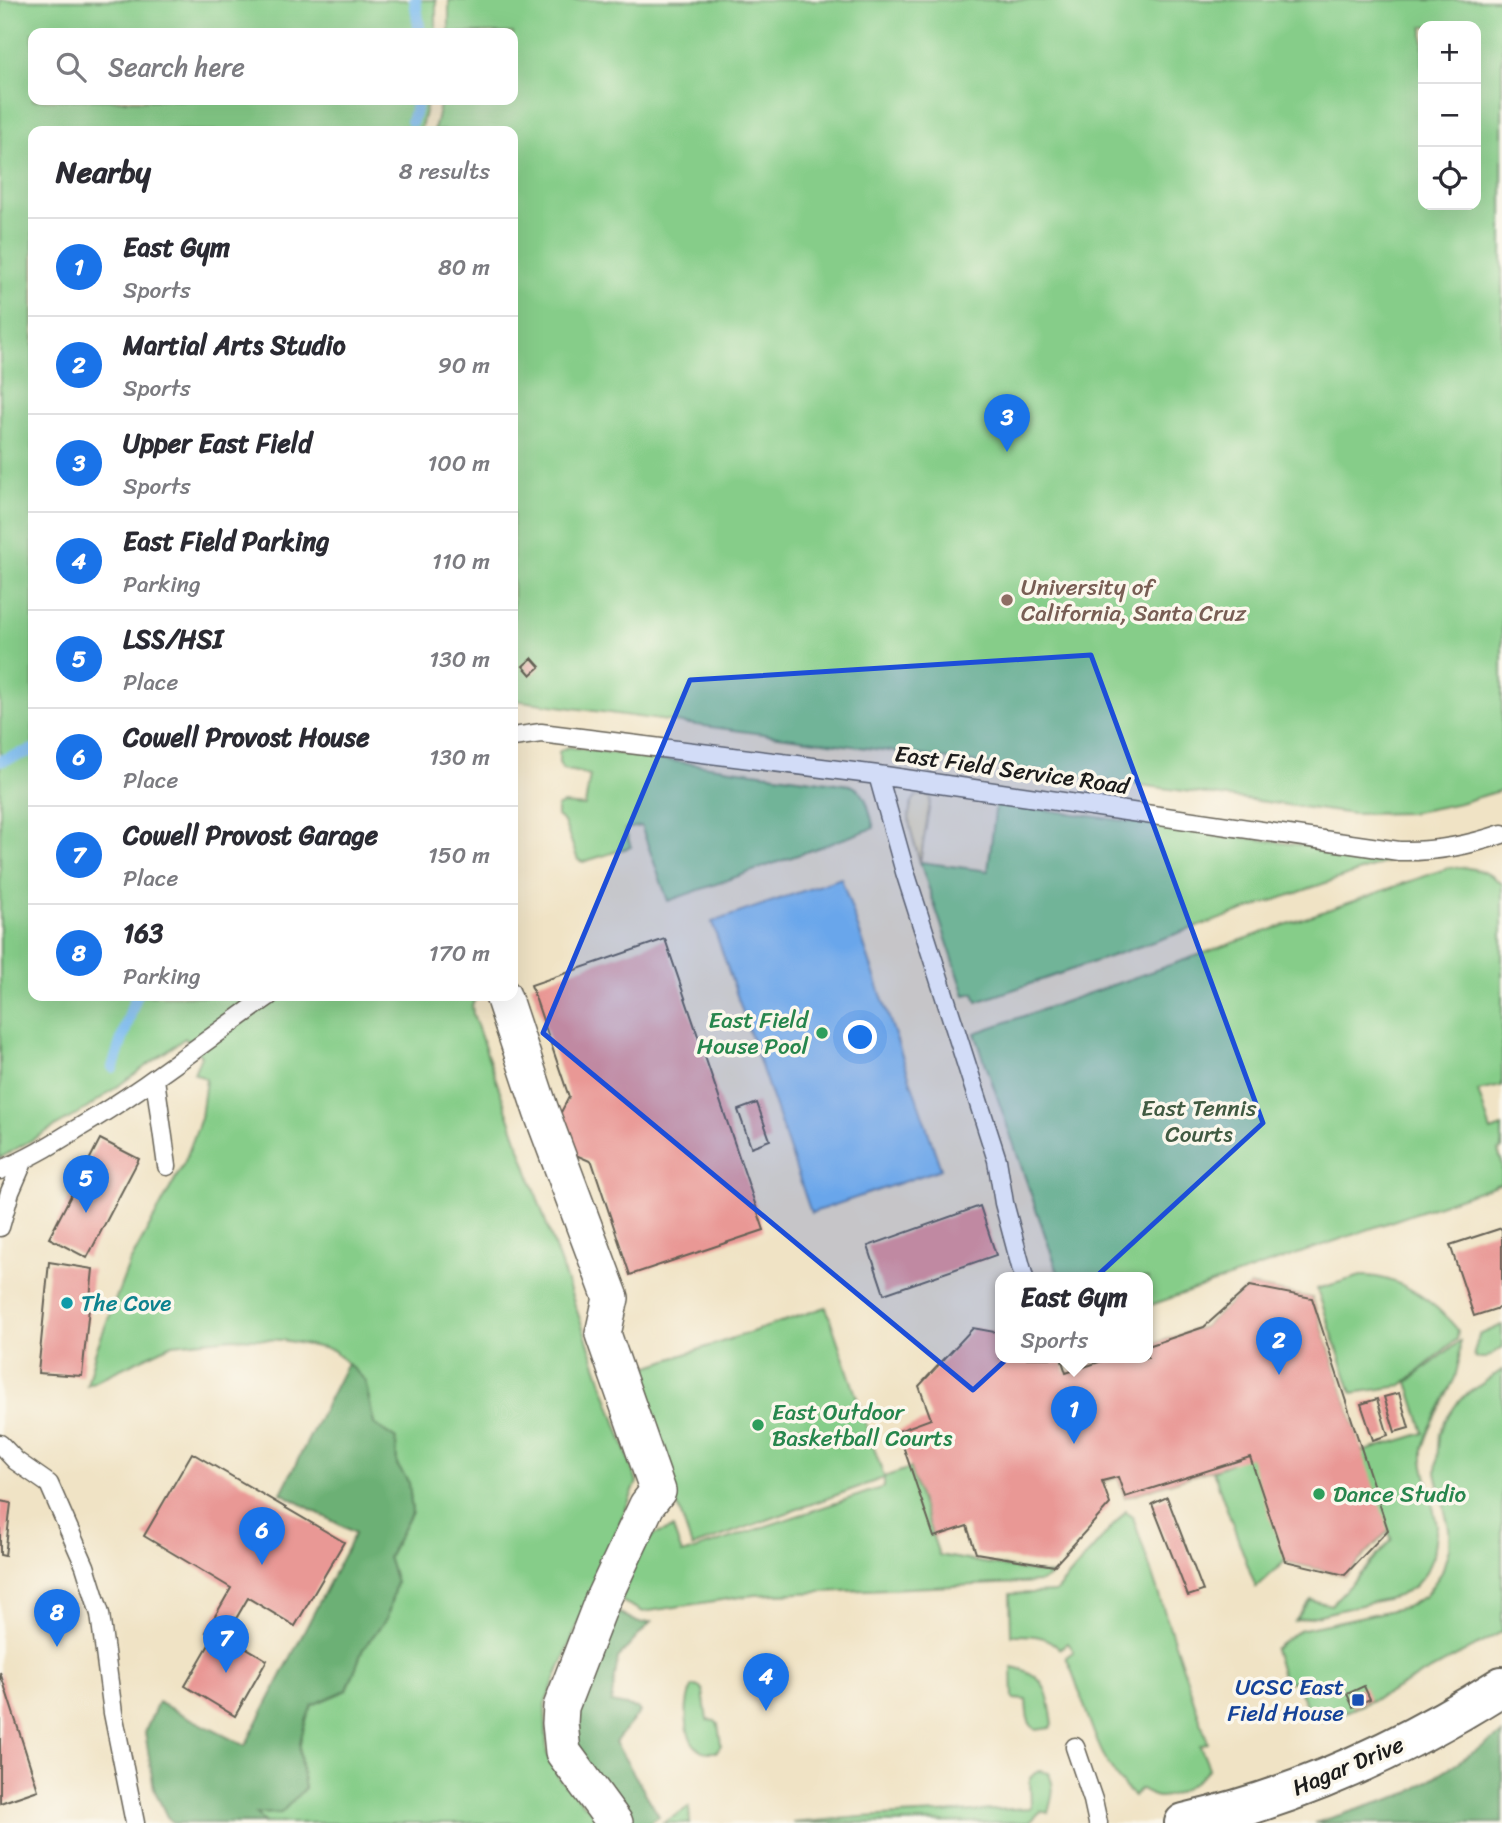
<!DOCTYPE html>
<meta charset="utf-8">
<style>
:root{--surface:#fff;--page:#f2f2f3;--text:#2b2b33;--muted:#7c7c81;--line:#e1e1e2;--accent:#1a73e8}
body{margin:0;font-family:Sriracha,sans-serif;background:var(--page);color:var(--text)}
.controls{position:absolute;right:21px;top:21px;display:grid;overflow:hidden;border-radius:14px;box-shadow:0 7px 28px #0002}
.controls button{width:63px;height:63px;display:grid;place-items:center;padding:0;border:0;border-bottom:2px solid var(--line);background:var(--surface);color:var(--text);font:35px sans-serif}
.you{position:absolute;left:861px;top:1038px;width:24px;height:24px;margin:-18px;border:5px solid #fff;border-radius:50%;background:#1a73e8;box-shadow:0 0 0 10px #1a73e833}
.badge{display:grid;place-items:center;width:46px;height:46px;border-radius:50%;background:var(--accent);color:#fff;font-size:23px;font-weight:700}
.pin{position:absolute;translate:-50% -58px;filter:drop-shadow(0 2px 4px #0008)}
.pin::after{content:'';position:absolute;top:37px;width:24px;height:21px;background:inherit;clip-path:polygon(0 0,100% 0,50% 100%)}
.popup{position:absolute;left:995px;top:1272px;width:158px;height:91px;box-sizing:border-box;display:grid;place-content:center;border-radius:14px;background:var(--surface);filter:drop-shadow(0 2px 5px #0005);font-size:23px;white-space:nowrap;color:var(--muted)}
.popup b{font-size:26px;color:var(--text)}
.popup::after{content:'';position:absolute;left:50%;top:100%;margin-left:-14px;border:14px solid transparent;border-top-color:var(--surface)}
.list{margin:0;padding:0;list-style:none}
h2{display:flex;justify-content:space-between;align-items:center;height:91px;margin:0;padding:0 28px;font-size:30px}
h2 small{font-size:23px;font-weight:400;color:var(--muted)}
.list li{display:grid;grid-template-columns:46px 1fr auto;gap:21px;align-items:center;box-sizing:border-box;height:98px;padding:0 28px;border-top:2px solid var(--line)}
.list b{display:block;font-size:26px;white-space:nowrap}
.list p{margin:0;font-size:23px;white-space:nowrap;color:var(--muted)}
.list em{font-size:23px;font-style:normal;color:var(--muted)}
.icon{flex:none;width:38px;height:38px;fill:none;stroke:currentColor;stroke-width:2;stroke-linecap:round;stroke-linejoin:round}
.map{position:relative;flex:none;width:1502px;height:1823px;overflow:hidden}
.search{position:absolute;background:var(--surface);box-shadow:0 7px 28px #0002;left:28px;top:28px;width:490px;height:77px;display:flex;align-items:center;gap:18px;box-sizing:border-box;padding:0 24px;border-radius:14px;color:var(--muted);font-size:26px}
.panel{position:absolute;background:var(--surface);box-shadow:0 7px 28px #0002;left:28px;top:126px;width:490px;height:875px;border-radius:14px}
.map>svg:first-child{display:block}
</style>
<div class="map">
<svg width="1502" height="1823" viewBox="0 0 1502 1823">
<rect width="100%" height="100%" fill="#fbf7ec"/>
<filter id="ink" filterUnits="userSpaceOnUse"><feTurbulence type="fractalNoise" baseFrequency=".0143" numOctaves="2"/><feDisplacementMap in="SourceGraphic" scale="14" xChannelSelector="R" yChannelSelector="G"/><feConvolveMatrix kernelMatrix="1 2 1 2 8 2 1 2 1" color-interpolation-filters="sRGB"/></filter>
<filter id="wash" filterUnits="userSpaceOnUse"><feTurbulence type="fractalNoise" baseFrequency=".00686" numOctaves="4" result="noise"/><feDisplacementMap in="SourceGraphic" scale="28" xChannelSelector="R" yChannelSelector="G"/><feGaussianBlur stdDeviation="1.57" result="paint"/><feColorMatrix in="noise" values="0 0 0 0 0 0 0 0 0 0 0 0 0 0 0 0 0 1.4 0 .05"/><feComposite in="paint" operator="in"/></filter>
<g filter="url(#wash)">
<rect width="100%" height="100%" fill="#f0e3c5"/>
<!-- green -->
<path fill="#86cd89" stroke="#517452" stroke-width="2" fill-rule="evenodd" d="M0,0H436V33H33V100H428L420,131H33V996H477L472,1005L473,1014L637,1482L545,1704L547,1753L559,1778L603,1823H265L255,1814L305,1788C297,1748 297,1743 312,1705L347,1690L363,1649L387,1618L396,1582L388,1557L412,1512L409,1483L397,1465L396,1439L374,1424L365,1380L333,1350L282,1340L233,1338L173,1344L87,1385L95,1353L129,1264L185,1161L201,1118L206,1079L194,1073L201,1056L185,1038L86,1109L0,1158Z
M449,0H1502V790L1460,803L1410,813L1353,814L513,700V131H434L441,100H513V33H449ZM1423,26H1476V205H1423Z
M569,747L850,785C868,791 869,812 874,828L668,901L641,826L625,829L631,847L583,862L578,860L564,822L557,816V807L563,804L585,806L590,775L563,769L559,763V752L563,749Z
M996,803L1386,857L1387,862L977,1002L974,993L965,995L920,862L988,871Z
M1461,867C1478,869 1490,873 1502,884V1086L1478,1091L1491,1131L1502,1127V1149L1498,1151L1502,1163V1183L1148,1306V1278H1060L975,1033L1448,868Z
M1361,1276C1399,1275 1435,1302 1458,1330L1457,1339L1401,1386L1352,1393L1317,1289Z
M1250,1286L1312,1298L1362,1452L1424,1433L1408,1382L1460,1341L1459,1361L1455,1378L1430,1428L1423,1448V1461L1437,1525L1433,1556L1425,1574L1415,1586L1398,1596L1295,1621L1311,1600L1331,1605L1392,1540L1388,1531L1345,1575L1285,1561L1256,1588L1213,1471L1232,1463L1125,1497L1118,1477L1102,1482L1066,1374L1148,1358V1346L1204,1327Z
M826,1307L884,1477L910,1468L939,1555L1052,1575L1041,1582L754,1595L643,1612L621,1601L638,1552L653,1535L673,1528L682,1554L884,1487V1478L692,1547L632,1372Z
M1502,1325V1348L1486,1358H1475L1474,1353L1479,1335Z
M1502,1370V1632L1388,1693L1335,1717L1321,1721L1310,1712L1294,1681L1284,1683L1274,1649L1299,1630L1406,1607L1425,1596L1442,1572L1449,1548V1528L1436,1473L1439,1435L1445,1421L1460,1399Z
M1126,1511L1133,1517L1208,1743L1200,1746L1209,1768C1198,1781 1178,1796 1160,1797C1152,1797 1145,1792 1139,1789L1134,1796C1095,1764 1086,1700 1066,1657L1074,1651L1068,1643L1059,1649C1047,1634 1029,1635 1011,1635L1010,1594L1055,1592Z
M1012,1667C1047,1674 1048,1693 1053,1724L1050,1728L1036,1730C1026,1723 1027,1712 1026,1700L1013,1699Z
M693,1686L700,1687L703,1691L707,1720L715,1721L718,1724L721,1745L716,1752C710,1752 704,1753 699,1749C684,1740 683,1700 693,1686Z
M1040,1771L1048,1773C1056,1786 1052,1798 1048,1813L1041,1811L1030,1822L792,1823L862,1817L1031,1808L1030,1778L1035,1773Z
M689,1807L690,1823H663Z"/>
<!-- forest -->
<path fill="#6cb075" stroke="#446648" stroke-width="2" d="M347,1363L365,1380L374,1424L396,1439L397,1465L409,1483L412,1512L388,1557L396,1582L387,1618L363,1649L347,1690L312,1705C297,1743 297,1748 305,1788L281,1813L256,1814L265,1823H174L167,1817L154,1789L145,1732L158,1702L245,1746L355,1533L281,1493Z
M612,1609L639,1623L651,1622L618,1658L611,1703L637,1708L640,1712L615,1742L659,1816L649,1823H634C620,1805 578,1758 573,1739C566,1713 602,1637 612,1609Z
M1502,1734V1823H1315L1409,1793Z"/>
<!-- sand -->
<path fill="#eeda9e" stroke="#857b5d" stroke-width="2" d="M924,795L931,797L920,862C915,842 901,814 916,796Z"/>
<!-- water -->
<path fill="#7cbcf0" stroke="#4c6c86" stroke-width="2" d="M841,878L941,1169L811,1213L712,922Z"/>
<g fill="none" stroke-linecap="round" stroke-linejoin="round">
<!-- stream -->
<path stroke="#7cbcf0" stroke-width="12" d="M415,0L420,33
M412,121L418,100
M0,761L33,750
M113,1067L136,996"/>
</g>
<g id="blocks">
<!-- building -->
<path fill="#e99895" d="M532,658L540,667L531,675L523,666Z
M665,939L764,1230L630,1275L592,1162L569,1152L558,1118L569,1097L531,985Z
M757,1103L770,1140L751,1147L738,1110Z
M100,1139L139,1159L87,1258L49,1238Z
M980,1206L996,1255L884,1294L868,1246Z
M1502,1228V1307L1474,1316L1450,1245Z
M49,1262L93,1269L82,1376L38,1373Z
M1250,1286L1312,1298L1388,1530L1345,1575L1285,1561L1250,1457L1125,1497L1118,1477L1102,1481L1110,1504L1054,1566L976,1553L967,1526L934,1537L898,1431L931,1419L919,1386L973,1328L1000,1333V1358H1061L1066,1373L1111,1358H1148V1346L1204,1327Z
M1399,1393L1409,1428L1395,1432L1384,1397Z
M1377,1399L1388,1435L1373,1440L1361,1404Z
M192,1453L344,1542L295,1626L248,1598L226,1636L267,1660L235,1716L185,1686L214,1636L206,1632L231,1588L144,1536Z
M1167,1497L1203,1591L1188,1596L1152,1504Z
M0,1501L11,1503L5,1556L0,1555Z
M0,1672L38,1790L0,1803Z
M1364,1686L1370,1699L1353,1707L1347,1694Z"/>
</g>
</g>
<g filter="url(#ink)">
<use href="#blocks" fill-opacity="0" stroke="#666257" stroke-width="2"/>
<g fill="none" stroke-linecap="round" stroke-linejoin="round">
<defs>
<path id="service" d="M513,737L541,733L878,775L1399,851C1435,852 1467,846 1502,834
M878,775L905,872L997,1160L1004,1203L1024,1278
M155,1079L167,1166
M0,1170C27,1160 51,1145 75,1130C143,1090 205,1041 269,996
M0,1227L10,1192L23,1162
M0,1444L16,1461L49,1484L85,1566L100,1614L113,1713L135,1823
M1075,1747L1093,1800L1098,1823"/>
<path id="minor" d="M503,996L541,1111L611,1298L603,1334L658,1491L647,1505L602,1601L561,1707L560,1723L563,1752L615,1823"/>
<path id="secondary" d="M1184,1823C1297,1797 1404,1748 1502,1686"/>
</defs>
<!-- service casing -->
<use href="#service" stroke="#666257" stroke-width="21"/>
<!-- minor casing -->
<use href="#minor" stroke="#666257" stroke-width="38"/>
<!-- secondary casing -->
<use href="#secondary" stroke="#666257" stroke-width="42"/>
<!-- service -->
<use href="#service" stroke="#fff" stroke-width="18"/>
<!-- minor -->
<use href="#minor" stroke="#fff" stroke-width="35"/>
<!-- secondary -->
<use href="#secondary" stroke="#fff" stroke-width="38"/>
</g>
</g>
<!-- marked area -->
<path fill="#1d4ed8" fill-opacity="0.2" stroke="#1d4ed8" stroke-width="5" stroke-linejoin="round" d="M1091,655L1263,1123L973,1390L543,1033L690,680Z"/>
<!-- markers -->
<circle fill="#8d6e63" stroke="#fbf7ec" stroke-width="2.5" cx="1007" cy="600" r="7"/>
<g fill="#2e9e5b" stroke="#fbf7ec" stroke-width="2.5">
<circle cx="822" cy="1033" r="7"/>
<circle cx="758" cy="1425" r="7"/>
<circle cx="1319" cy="1494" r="7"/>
</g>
<circle fill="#0f9aa8" stroke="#fbf7ec" stroke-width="2.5" cx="67" cy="1303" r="7"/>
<rect fill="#1a4fb4" stroke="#fbf7ec" stroke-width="2.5" x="1351" y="1693" width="14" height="14" rx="3.5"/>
<g text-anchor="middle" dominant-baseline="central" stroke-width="7" stroke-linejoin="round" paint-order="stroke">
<!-- education labels -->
<g font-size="23" fill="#785e54" stroke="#fbf7ec" text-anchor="start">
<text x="1021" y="587">University of<tspan x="1021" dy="26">California, Santa Cruz</tspan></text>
</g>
<!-- street labels -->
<g font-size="23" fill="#1c1c1c" stroke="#fbf7ec">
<text transform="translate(1012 770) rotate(8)">East Field Service Road</text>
<text transform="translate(1348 1766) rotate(-23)">Hagar Drive</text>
</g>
<!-- leisure labels -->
<g font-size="23" fill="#27864d" stroke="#fbf7ec" text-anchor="start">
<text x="808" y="1020" text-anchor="end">East Field<tspan x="808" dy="26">House Pool</tspan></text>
<text x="772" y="1412">East Outdoor<tspan x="772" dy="26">Basketball Courts</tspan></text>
<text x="1333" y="1494">Dance Studio</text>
</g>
<!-- park labels -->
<g font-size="23" fill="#415a42" stroke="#fbf7ec">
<text x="1199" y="1108">East Tennis<tspan x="1199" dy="26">Courts</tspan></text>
</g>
<!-- culture labels -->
<g font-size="23" fill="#0d838f" stroke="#fbf7ec" text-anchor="start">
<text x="81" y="1303">The Cove</text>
</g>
<!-- transit labels -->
<g font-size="23" fill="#164399" stroke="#fbf7ec" text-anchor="end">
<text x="1344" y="1687">UCSC East<tspan x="1344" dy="26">Field House</tspan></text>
</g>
</g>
</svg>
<div class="controls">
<button>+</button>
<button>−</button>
<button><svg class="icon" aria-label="locate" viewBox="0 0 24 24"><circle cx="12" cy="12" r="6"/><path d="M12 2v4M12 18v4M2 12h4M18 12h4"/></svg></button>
</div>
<div class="you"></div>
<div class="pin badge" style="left:1074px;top:1444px">1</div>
<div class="popup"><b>East Gym</b>Sports</div>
<div class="pin badge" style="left:1279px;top:1375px">2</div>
<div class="pin badge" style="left:1007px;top:452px">3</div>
<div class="pin badge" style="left:766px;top:1711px">4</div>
<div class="pin badge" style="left:86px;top:1213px">5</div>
<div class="pin badge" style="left:262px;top:1565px">6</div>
<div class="pin badge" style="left:226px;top:1673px">7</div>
<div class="pin badge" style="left:57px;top:1647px">8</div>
<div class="search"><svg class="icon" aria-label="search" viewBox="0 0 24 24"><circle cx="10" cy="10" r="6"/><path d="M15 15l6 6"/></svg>Search here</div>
<section class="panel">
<h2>Nearby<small>8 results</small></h2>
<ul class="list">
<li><span class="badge">1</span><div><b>East Gym</b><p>Sports</p></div><em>80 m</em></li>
<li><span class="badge">2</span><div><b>Martial Arts Studio</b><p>Sports</p></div><em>90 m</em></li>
<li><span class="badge">3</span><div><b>Upper East Field</b><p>Sports</p></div><em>100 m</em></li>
<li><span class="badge">4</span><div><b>East Field Parking</b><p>Parking</p></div><em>110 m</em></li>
<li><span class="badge">5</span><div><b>LSS/HSI</b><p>Place</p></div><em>130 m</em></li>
<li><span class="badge">6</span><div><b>Cowell Provost House</b><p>Place</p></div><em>130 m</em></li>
<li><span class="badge">7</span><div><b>Cowell Provost Garage</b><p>Place</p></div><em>150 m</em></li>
<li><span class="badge">8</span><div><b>163</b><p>Parking</p></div><em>170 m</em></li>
</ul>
</section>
</div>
